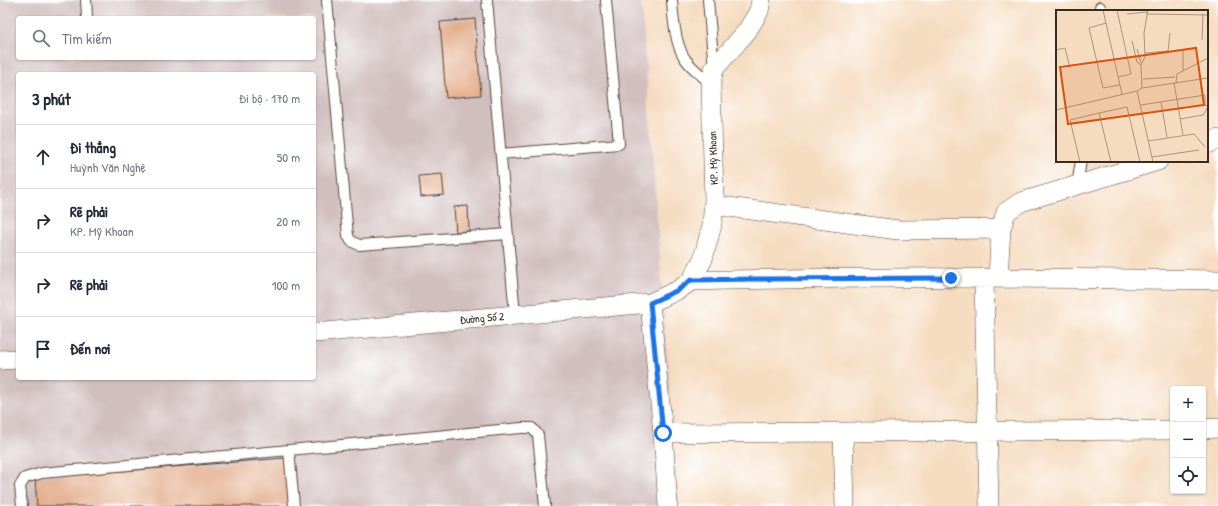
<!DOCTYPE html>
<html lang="vi">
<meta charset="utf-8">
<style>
:root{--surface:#fff;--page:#f2f2f3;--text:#1f2937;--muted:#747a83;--line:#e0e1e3}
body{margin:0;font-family:"Patrick Hand",sans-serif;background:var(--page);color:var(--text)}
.controls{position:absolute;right:12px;bottom:12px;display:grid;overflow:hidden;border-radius:4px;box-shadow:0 1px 3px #0004}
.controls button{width:36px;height:36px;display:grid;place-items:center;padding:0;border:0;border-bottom:1px solid var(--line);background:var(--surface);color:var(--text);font:20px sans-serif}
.stop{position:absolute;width:12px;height:12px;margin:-9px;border:3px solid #1a73e8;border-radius:50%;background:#fff}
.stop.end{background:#1a73e8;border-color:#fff;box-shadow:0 1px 4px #0008}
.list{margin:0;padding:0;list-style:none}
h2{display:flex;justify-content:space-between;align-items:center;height:52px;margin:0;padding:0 16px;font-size:17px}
h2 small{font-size:13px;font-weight:400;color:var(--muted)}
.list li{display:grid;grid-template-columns:26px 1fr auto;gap:12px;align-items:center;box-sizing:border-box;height:64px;padding:0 16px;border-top:1px solid var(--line)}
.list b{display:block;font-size:15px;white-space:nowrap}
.list p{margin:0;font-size:13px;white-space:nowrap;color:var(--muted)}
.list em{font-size:13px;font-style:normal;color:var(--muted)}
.icon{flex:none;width:22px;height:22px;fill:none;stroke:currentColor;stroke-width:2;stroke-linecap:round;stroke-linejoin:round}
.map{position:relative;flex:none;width:1218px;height:506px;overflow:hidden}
.search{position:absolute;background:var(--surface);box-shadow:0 1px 3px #0004;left:16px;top:16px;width:300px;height:44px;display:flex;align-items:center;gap:10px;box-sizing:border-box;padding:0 14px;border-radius:4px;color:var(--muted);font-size:15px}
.panel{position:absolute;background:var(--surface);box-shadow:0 1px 3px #0004;left:16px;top:72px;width:300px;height:308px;border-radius:4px}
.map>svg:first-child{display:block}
</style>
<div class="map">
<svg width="1218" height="506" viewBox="0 0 1218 506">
<rect width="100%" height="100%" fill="#fff"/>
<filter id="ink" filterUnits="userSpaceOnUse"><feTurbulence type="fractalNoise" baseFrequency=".025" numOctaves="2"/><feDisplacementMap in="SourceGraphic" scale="8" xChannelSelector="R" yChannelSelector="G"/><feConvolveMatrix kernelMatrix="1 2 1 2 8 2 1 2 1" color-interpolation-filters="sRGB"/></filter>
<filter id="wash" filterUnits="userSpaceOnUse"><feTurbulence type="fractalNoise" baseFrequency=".012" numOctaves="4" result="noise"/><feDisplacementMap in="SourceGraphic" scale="16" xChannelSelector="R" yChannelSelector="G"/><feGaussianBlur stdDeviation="0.9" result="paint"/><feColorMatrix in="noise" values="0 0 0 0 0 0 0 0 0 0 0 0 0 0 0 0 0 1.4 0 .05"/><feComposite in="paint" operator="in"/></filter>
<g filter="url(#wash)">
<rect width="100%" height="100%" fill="#f5dbbf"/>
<!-- industrial -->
<path fill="#d1bfbf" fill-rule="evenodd" d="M0,0H641L678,506H0ZM18,18H314V58H18ZM18,74H314V378H18Z"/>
<g id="blocks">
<!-- building -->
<path fill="#e4af8e" d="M475,19L481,95L446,98L440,22Z
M442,174L444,195L421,197L419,176Z
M468,206L469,231L456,232L454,207Z
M286,458L291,506H37L35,478Z"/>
</g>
</g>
<g filter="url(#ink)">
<use href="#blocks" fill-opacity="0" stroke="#574536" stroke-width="1"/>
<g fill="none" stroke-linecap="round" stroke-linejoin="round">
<defs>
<path id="lane" d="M86,0L87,17
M327,0L348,236L351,241L359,245L508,234
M487,0L515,315
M672,0C673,18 675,46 686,60C693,69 702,76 711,84
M708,0L714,69
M1100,11V7
M501,154L619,144L606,0
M1077,185L1081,161
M289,450L521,428H532L538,435L545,506
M22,506L20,486L25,478L42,473L289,450L294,506"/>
<path id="street" d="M1207,144L1218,139
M714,205L898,230L1001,229
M998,277L1001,229L1006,212L1021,202L1158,161
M984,278L989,506
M691,281C866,276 1042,278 1218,280
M650,303L663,433L668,506
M314,333L650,303L678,290L691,281L703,259L712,225L714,200L711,84L714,69L747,31L759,11L761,0
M0,360L18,359
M1203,429L1218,428
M663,433L1173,430
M843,433L845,506"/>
</defs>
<!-- lane casing -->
<use href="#lane" stroke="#574536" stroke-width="12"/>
<!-- street casing -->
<use href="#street" stroke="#574536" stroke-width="20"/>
<!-- lane -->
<use href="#lane" stroke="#fff" stroke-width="10"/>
<!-- street -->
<use href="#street" stroke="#fff" stroke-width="19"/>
</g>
</g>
<g fill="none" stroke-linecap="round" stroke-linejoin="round" filter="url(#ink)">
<!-- route -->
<path stroke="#1a73e8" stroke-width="5" d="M663,433L650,303L678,290L691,280L755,279L951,278"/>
</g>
<g text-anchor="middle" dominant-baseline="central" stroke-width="3" stroke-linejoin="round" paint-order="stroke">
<!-- street labels -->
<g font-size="11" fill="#3b2a1e" stroke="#fff">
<text transform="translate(713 158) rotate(-92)">KP. Mỹ Khoan</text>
<text transform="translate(482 318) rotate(-5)">Đường Số 2</text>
</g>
</g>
<!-- overview -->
<g transform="translate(1056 10)">
<rect width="152" height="152" fill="#f5dbbf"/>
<path fill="none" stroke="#ab947f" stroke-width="1" d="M47,0L66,84M61,0L75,64L62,67M71,4L91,2M90,4L152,5M50,13L33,18L47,78L64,75M146,30L147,4M76,31L81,52L85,55M81,39L85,53M0,40L9,38L14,58M127,41V61M89,43L112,41L114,23M87,69L119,67M118,73L127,125M120,73L121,64L152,48M86,78L152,68M81,81L97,152M105,92L111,127M85,95L149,85V95L152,96M0,100L81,81L86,78L85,55L89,47L88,23L92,0M43,103L71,97L84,152M124,109L147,105L152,97M92,131L138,124L149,137M96,147L143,140M24,152L14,110L43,103L55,152"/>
<path fill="#d7540e" fill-opacity="0.15" stroke="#d7540e" stroke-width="2" d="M140,38L148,95L12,114L4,57Z"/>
<rect width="152" height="152" fill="none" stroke="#3b2a1e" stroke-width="2"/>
</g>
</svg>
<div class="controls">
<button>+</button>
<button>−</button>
<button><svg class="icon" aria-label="locate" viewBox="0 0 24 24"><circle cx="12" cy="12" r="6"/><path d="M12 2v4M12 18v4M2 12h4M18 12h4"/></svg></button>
</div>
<div class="stop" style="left:663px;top:433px"></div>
<div class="stop end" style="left:951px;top:278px"></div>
<div class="search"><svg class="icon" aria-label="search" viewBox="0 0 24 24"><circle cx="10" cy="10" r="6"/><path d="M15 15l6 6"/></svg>Tìm kiếm</div>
<section class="panel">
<h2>3 phút<small>Đi bộ · 170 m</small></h2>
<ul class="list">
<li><svg class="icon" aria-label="ahead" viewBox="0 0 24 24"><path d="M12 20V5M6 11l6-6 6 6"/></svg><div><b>Đi thẳng</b><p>Huỳnh Văn Nghệ</p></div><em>50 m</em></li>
<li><svg class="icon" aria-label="right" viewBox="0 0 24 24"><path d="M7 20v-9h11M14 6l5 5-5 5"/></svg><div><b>Rẽ phải</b><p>KP. Mỹ Khoan</p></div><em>20 m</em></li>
<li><svg class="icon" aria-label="right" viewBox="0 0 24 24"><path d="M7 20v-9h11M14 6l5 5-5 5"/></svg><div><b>Rẽ phải</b></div><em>100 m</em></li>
<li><svg class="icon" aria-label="arrive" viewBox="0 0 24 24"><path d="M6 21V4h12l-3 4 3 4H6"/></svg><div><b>Đến nơi</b></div></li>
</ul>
</section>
</div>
